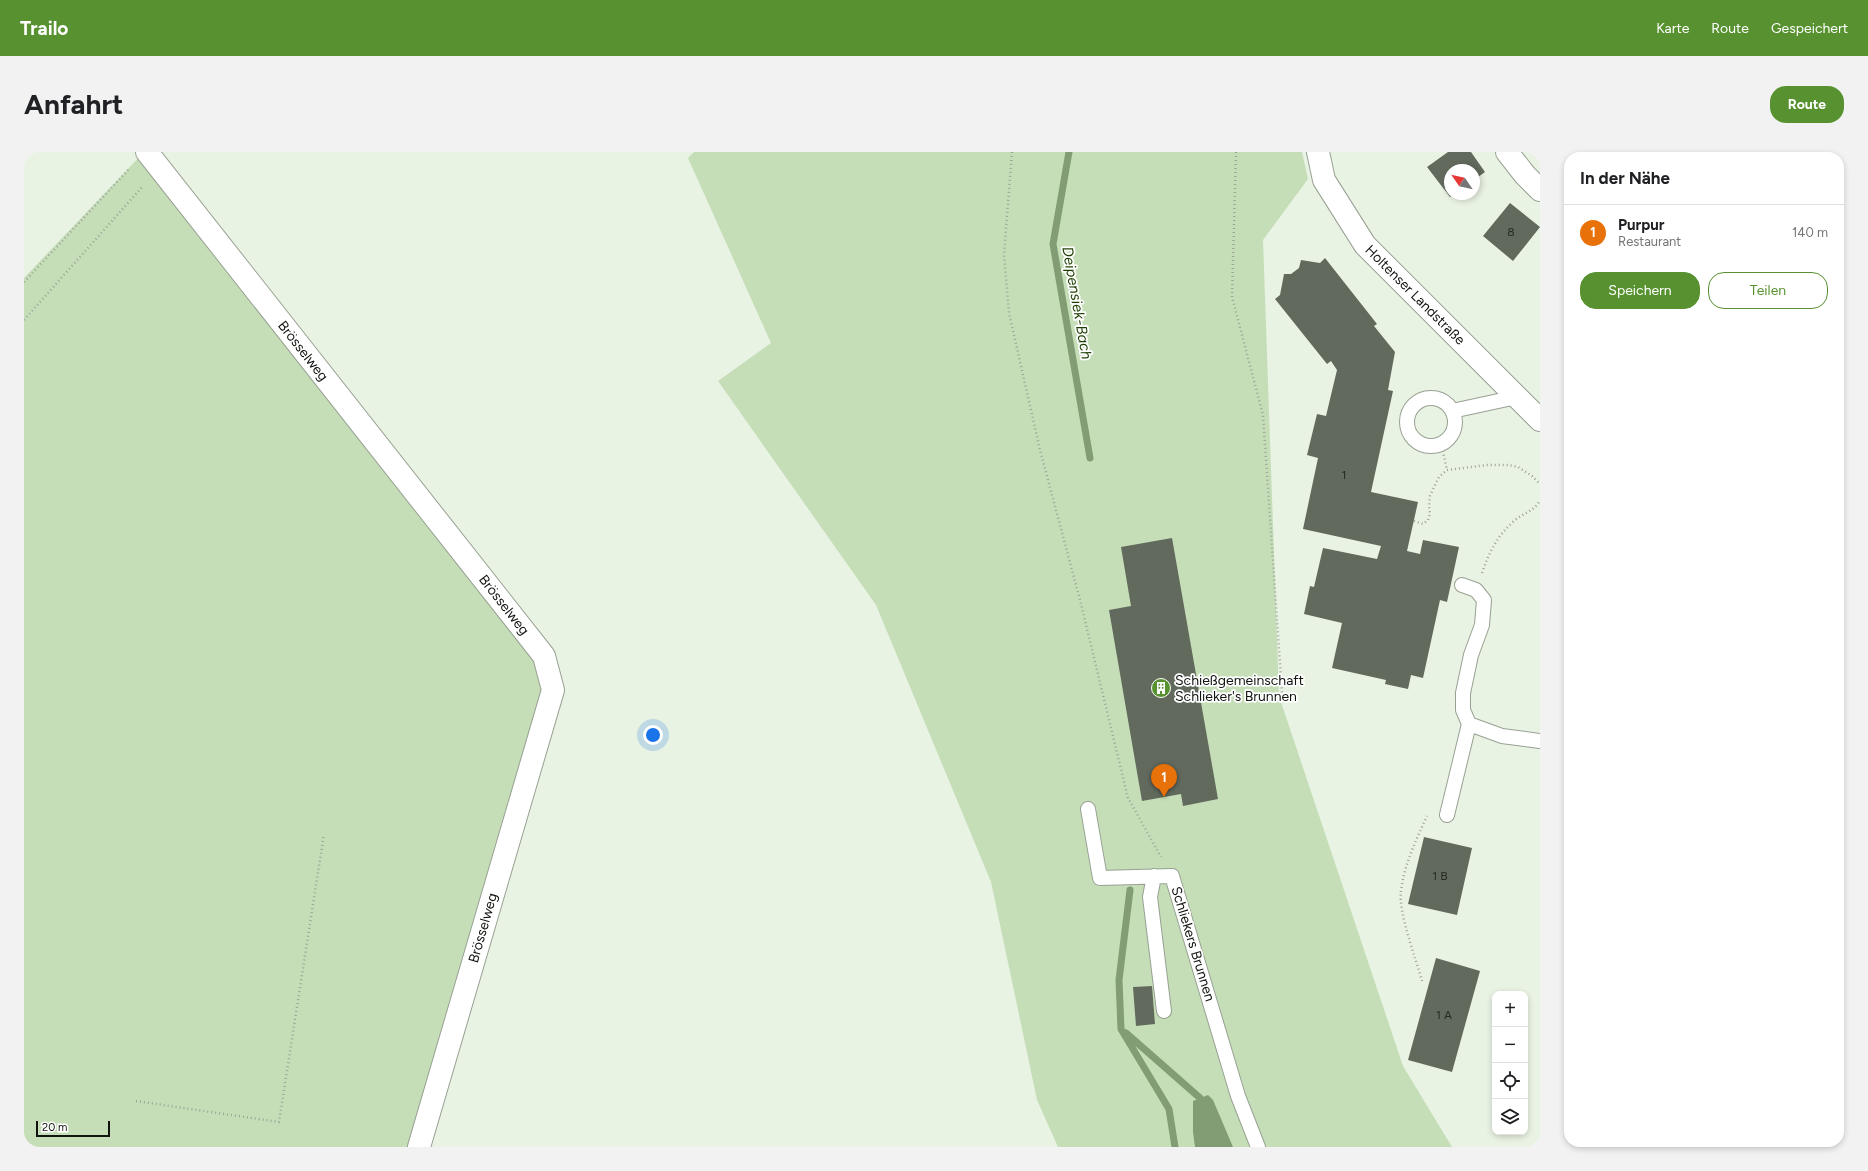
<!DOCTYPE html>
<html lang="de">
<meta charset="utf-8">
<style>
:root{--surface:#fff;--page:#f2f2f2;--text:#202124;--muted:#757577;--line:#e0e0e0;--accent:#589230}
body{margin:0;font-family:Figtree,sans-serif;background:var(--page);color:var(--text)}
.controls{position:absolute;right:12px;bottom:12px;display:grid;overflow:hidden;border-radius:8px;box-shadow:0 2px 6px #0003}
.controls button{width:36px;height:36px;display:grid;place-items:center;padding:0;border:0;border-bottom:1px solid var(--line);background:var(--surface);color:var(--text);font:20px sans-serif}
.compass{position:absolute;left:1420px;top:12px;width:36px;height:36px;border-radius:50%;background:var(--surface);box-shadow:0 2px 6px #0003;rotate:304deg}
.scale{position:absolute;left:12px;bottom:10px;width:74px;box-sizing:border-box;padding-left:4px;border:2px solid #11140f;border-top:0;font-size:11px;line-height:14px;white-space:nowrap;color:#11140f;-webkit-text-stroke:3px #fff;paint-order:stroke}
.you{position:absolute;left:629px;top:583px;width:14px;height:14px;margin:-10px;border:3px solid #fff;border-radius:50%;background:#1a73e8;box-shadow:0 0 0 6px #1a73e833}
.badge{display:grid;place-items:center;width:26px;height:26px;border-radius:50%;background:var(--accent);color:#fff;font-size:13px;font-weight:700}
.pin{position:absolute;translate:-50% -33px;filter:drop-shadow(0 1px 2px #0008)}
.pin::after{content:'';position:absolute;top:21px;width:14px;height:12px;background:inherit;clip-path:polygon(0 0,100% 0,50% 100%)}
.list{margin:0;padding:0;list-style:none}
h2{display:flex;justify-content:space-between;align-items:center;height:52px;margin:0;padding:0 16px;font-size:17px}
h2 small{font-size:13px;font-weight:400;color:var(--muted)}
.list li{display:grid;grid-template-columns:26px 1fr auto;gap:12px;align-items:center;box-sizing:border-box;height:56px;padding:0 16px;border-top:1px solid var(--line)}
.list b{display:block;font-size:15px;white-space:nowrap}
.list p{margin:0;font-size:13px;white-space:nowrap;color:var(--muted)}
.list em{font-size:13px;font-style:normal;color:var(--muted)}
.actions{display:flex;gap:8px;padding:12px 16px}
.actions a{flex:1;padding:9px 0;border:1px solid var(--accent);border-radius:16px;text-align:center;font-size:14px;color:var(--accent)}
.actions .main{background:var(--accent);color:#fff}
.icon{flex:none;width:22px;height:22px;fill:none;stroke:currentColor;stroke-width:2;stroke-linecap:round;stroke-linejoin:round}
.map{position:relative;flex:none;width:1516px;height:995px;overflow:hidden;border-radius:16px}
header{display:flex;align-items:center;gap:24px;box-sizing:border-box;height:56px;padding:0 20px;background:var(--accent);color:#fff}
header strong{font-size:19px}
nav{display:flex;gap:22px;margin-inline-start:auto;font-size:14px}
.intro{display:flex;align-items:center;justify-content:space-between;box-sizing:border-box;height:96px;padding:0 24px}
h1{margin:0;font-size:28px}
.button{padding:10px 18px;border-radius:16px;background:var(--accent);color:#fff;font-size:14px;font-weight:700}
main{display:flex;gap:24px;padding:0 24px}
aside{flex:1;background:var(--surface);border-radius:16px;box-shadow:0 2px 6px #0003}
.map>svg:first-child{display:block}
</style>
<header>
<strong>Trailo</strong>
<nav><a>Karte</a><a>Route</a><a>Gespeichert</a></nav>
</header>
<div class="intro"><h1>Anfahrt</h1><a class="button">Route</a></div>
<main>
<div class="map">
<svg width="1516" height="995" viewBox="0 0 1516 995">
<rect width="100%" height="100%" fill="#e9f3e4"/>
<!-- green -->
<path fill="#c5deb8" d="M120,0L520,504L529,538L395,995H0V126Z
M670,0H1278L1284,27L1239,88L1255,544L1379,914L1428,995H1034L1013,948L967,730L852,453L694,229L747,191L664,6Z"/>
<!-- water -->
<path fill="#829d73" d="M1184,943L1189,948L1209,995H1171L1169,980V949Z"/>
<g fill="none" stroke-linecap="round" stroke-linejoin="round">
<!-- stream -->
<path stroke="#829d73" stroke-width="7" d="M1045,0L1029,92L1066,306
M1106,738L1095,828L1097,877L1145,957L1151,995
M1102,881L1176,946"/>
</g>
<!-- building -->
<path fill="#626a5d" d="M1424,0H1447L1461,20L1450,28V18H1426V42H1430L1426,45L1403,15Z
M1486,51L1516,75L1489,109L1459,84Z
M1301,106L1353,172L1350,174L1371,200L1364,238L1369,239L1347,340L1394,350L1383,399L1396,402L1399,388L1435,395L1423,450L1416,448L1399,526L1387,523L1384,537L1361,532L1362,528L1308,516L1318,471L1280,462L1286,434L1290,435L1299,396L1353,407L1357,394L1279,377L1294,306L1283,303L1293,262L1302,264L1313,218L1307,209L1303,212L1251,147L1256,143L1260,122H1267L1275,116L1277,108L1296,111Z
M1148,386L1194,647L1159,654L1157,642L1118,649L1085,458L1107,454L1097,395Z
M1400,685L1448,696L1433,763L1384,752Z
M1412,806L1456,819L1428,920L1384,908Z
M1128,834L1131,872L1112,874L1109,835Z"/>
<g fill="none" stroke-linecap="round" stroke-linejoin="round">
<defs>
<path id="lane" d="M1383 270a24 24 0 1 1 48 0a24 24 0 1 1-48 0Z
M1428,259L1493,245
M1438,433L1452,438L1460,448L1458,473L1447,503L1439,541V558L1445,572L1478,584L1516,589
M1064,657L1076,726L1148,724L1214,944L1234,995
M1423,663L1445,572
M1130,724L1126,745L1140,859"/>
<path id="street" d="M123,0L520,504L529,538L395,995
M1483,0L1501,23L1516,38"/>
<path id="secondary" d="M1294,0L1300,28L1341,93L1516,268"/>
</defs>
<!-- lane casing -->
<use href="#lane" stroke="#98a193" stroke-width="16"/>
<!-- street casing -->
<use href="#street" stroke="#98a193" stroke-width="24"/>
<!-- secondary casing -->
<use href="#secondary" stroke="#98a193" stroke-width="24"/>
<!-- path -->
<path stroke="#9da499" stroke-width="2.5" stroke-dasharray="1 3" stroke-linecap="butt" d="M988,0L980,103L985,161L1016,298L1056,448L1104,646L1137,705
M1212,0L1208,145L1239,263L1258,541
M0,130L106,16
M0,168L119,34
M1417,291L1423,318
M1390,369L1399,372L1404,368L1406,362L1405,354L1406,344L1412,331L1415,325L1423,318L1463,313H1485L1494,315L1508,324L1516,332
M1458,421C1465,400 1474,383 1490,369C1500,360 1510,360 1516,348
M1398,829C1392,807 1374,760 1377,739C1380,713 1392,688 1403,664
M112,949L255,970L300,682"/>
<!-- lane -->
<use href="#lane" stroke="#fff" stroke-width="14"/>
<!-- street -->
<use href="#street" stroke="#fff" stroke-width="22"/>
<!-- secondary -->
<use href="#secondary" stroke="#fff" stroke-width="22"/>
</g>
<!-- icons -->
<defs>
<symbol id="building-disc" viewBox="-11 -11 22 22"><circle r="9.5" fill="#589230" stroke="#fff"/><path d="M-4-6H4V6H1V3H-1V6H-4ZM-2.5-4.3h1.7v1.8h-1.7ZM.8-4.3h1.7v1.8H.8ZM-2.5-1h1.7V.8h-1.7ZM.8-1h1.7V.8H.8Z" fill="#fff"/></symbol>
</defs>
<g fill-rule="evenodd">
<use href="#building-disc" x="1126" y="525" width="22" height="22"/>
</g>
<g text-anchor="middle" dominant-baseline="central" stroke-width="3.5" stroke-linejoin="round" paint-order="stroke">
<!-- number labels -->
<g font-size="12" fill="#252a22">
<text x="1487" y="80">8</text>
<text x="1320" y="323">1</text>
<text x="1416" y="724">1 B</text>
<text x="1420" y="863">1 A</text>
</g>
<!-- street labels -->
<g font-size="14" fill="#11140f" stroke="#fff">
<text transform="translate(1391 143) rotate(45)">Holtenser Landstraße</text>
<text transform="translate(279 199) rotate(52)">Brösselweg</text>
<text transform="translate(480 453) rotate(52)">Brösselweg</text>
<text transform="translate(459 776) rotate(-74)">Brösselweg</text>
<text transform="translate(1169 792) rotate(73)">Schliekers Brunnen</text>
</g>
<!-- poi labels -->
<g font-size="14" fill="#11140f" stroke="#fff" text-anchor="start">
<text x="1151" y="528">Schießgemeinschaft<tspan x="1151" dy="16">Schlieker's Brunnen</tspan></text>
</g>
<!-- water labels -->
<g font-size="15" font-style="italic" fill="#1d3f00" stroke="#fff">
<text transform="translate(1053 151) rotate(80)">Deipensiek-Bach</text>
</g>
</g>
</svg>
<div class="controls">
<button>+</button>
<button>−</button>
<button><svg class="icon" aria-label="locate" viewBox="0 0 24 24"><circle cx="12" cy="12" r="6"/><path d="M12 2v4M12 18v4M2 12h4M18 12h4"/></svg></button>
<button><svg class="icon" aria-label="layers" viewBox="0 0 24 24"><path d="M12 4l9 5-9 5-9-5zM3 14l9 5 9-5"/></svg></button>
</div>
<svg class="compass" viewBox="-18 -18 36 36"><path d="M0-13l5 13h-10z" fill="#e53935"/><path d="M0 13l5-13h-10z" fill="#757577"/></svg>
<div class="scale">20 m</div>
<div class="you"></div>
<div class="pin badge" style="left:1140px;top:645px;background:#e8710a">1</div>
</div>
<aside>
<h2>In der Nähe<small></small></h2>
<ul class="list">
<li><span class="badge" style="background:#e8710a">1</span><div><b>Purpur</b><p>Restaurant</p></div><em>140 m</em></li>
</ul>
<div class="actions"><a class="main">Speichern</a><a>Teilen</a></div>
</aside>
</main>
